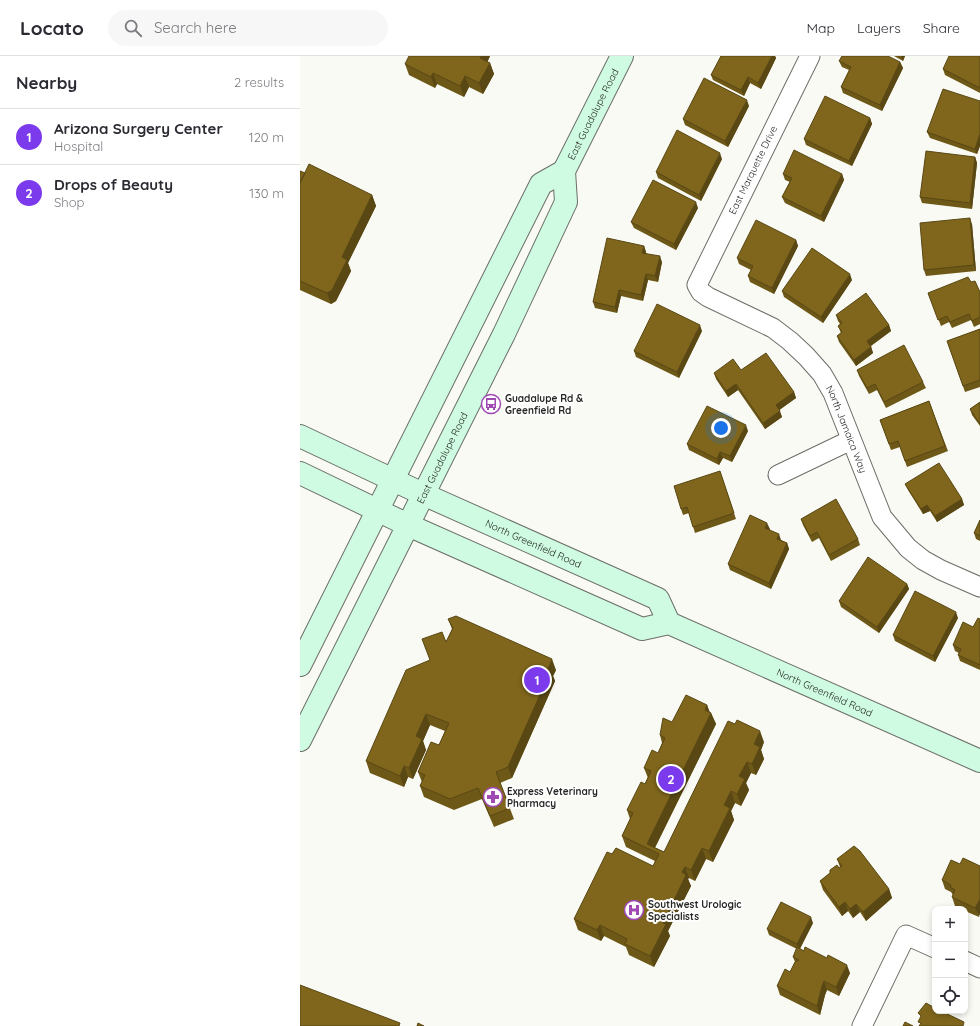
<!DOCTYPE html>
<meta charset="utf-8">
<style>
:root{--surface:#fff;--page:#f7f7f7;--text:#2b2b33;--muted:#7c7c81;--line:#e1e1e2;--accent:#7c3aed}
body{margin:0;font-family:Quicksand,sans-serif;background:var(--page);color:var(--text)}
.controls{position:absolute;right:12px;bottom:12px;display:grid;overflow:hidden;border-radius:8px;box-shadow:0 2px 6px #0003}
.controls button{width:36px;height:36px;display:grid;place-items:center;padding:0;border:0;border-bottom:1px solid var(--line);background:var(--surface);color:var(--text);font:20px sans-serif}
.you{position:absolute;left:421px;top:372px;width:14px;height:14px;margin:-10px;border:3px solid #fff;border-radius:50%;background:#1a73e8;box-shadow:0 0 0 6px #1a73e833}
.badge{display:grid;place-items:center;width:26px;height:26px;border-radius:50%;background:var(--accent);color:#fff;font-size:13px;font-weight:700}
.pin{position:absolute;translate:-50% -50%;border:2px solid #fff;box-shadow:0 1px 4px #0006}
.list{margin:0;padding:0;list-style:none}
h2{display:flex;justify-content:space-between;align-items:center;height:52px;margin:0;padding:0 16px;font-size:17px}
h2 small{font-size:13px;font-weight:400;color:var(--muted)}
.list li{display:grid;grid-template-columns:26px 1fr auto;gap:12px;align-items:center;box-sizing:border-box;height:56px;padding:0 16px;border-top:1px solid var(--line)}
.list b{display:block;font-size:15px;white-space:nowrap}
.list p{margin:0;font-size:13px;white-space:nowrap;color:var(--muted)}
.list em{font-size:13px;font-style:normal;color:var(--muted)}
.icon{flex:none;width:22px;height:22px;fill:none;stroke:currentColor;stroke-width:2;stroke-linecap:round;stroke-linejoin:round}
.map{position:relative;flex:none;width:680px;height:970px;overflow:hidden}
header{display:flex;align-items:center;gap:24px;box-sizing:border-box;height:56px;padding:0 20px;background:var(--surface);border-bottom:1px solid var(--line)}
header strong{font-size:19px}
nav{display:flex;gap:22px;margin-inline-start:auto;font-size:14px}
.search{width:280px;height:36px;background:var(--page);display:flex;align-items:center;gap:10px;box-sizing:border-box;padding:0 14px;border-radius:22px;color:var(--muted);font-size:15px}
main{display:flex}
aside{flex:1;background:var(--surface)}
.map>svg:first-child{display:block}
</style>
<header>
<strong>Locato</strong>
<div class="search"><svg class="icon" aria-label="search" viewBox="0 0 24 24"><circle cx="10" cy="10" r="6"/><path d="M15 15l6 6"/></svg>Search here</div>
<nav><a>Map</a><a>Layers</a><a>Share</a></nav>
</header>
<main>
<aside>
<h2>Nearby<small>2 results</small></h2>
<ul class="list">
<li><span class="badge">1</span><div><b>Arizona Surgery Center</b><p>Hospital</p></div><em>120 m</em></li>
<li><span class="badge">2</span><div><b>Drops of Beauty</b><p>Shop</p></div><em>130 m</em></li>
</ul>
</aside>
<div class="map">
<svg width="680" height="970" viewBox="0 0 680 970">
<rect width="100%" height="100%" fill="#f8faf3"/>
<g fill="none" stroke-linecap="round" stroke-linejoin="round">
<defs>
<g id="minor">
<path id="s1" d="M510,0L397,229L401,236L408,241L473,272L490,285L506,300L522,318L533,337L582,461L608,492L623,504L641,514L680,531"/>
<path d="M478,419L551,384"/>
<path d="M665,905L680,912"/>
<path d="M562,970L606,879L635,892"/>
</g>
<g id="secondary">
<path id="s2" d="M0,380L123,438L358,543L369,567"/>
<path id="s3" d="M0,417L108,469L342,573L369,567L680,705"/>
<path d="M0,609L241,128L264,115"/>
<path id="s4" d="M0,684L204,278L266,146L264,115L322,0"/>
</g>
</defs>
<!-- minor casing -->
<use href="#minor" stroke="#6c6e68" stroke-width="21"/>
<!-- secondary casing -->
<use href="#secondary" stroke="#6c6e68" stroke-width="24"/>
<!-- minor -->
<use href="#minor" stroke="#fff" stroke-width="19"/>
<!-- secondary -->
<use href="#secondary" stroke="#cefbe1" stroke-width="22"/>
</g>
<!-- wall -->
<path fill="#6d5818" d="M190,0L187,6L190,7L194,18L183,38L169,31L164,41L137,28L135,32L109,19L105,8Z
M421,0H475L476,2L461,33L450,27L444,40L413,24L411,19Z
M594,0H605L603,5Z
M680,0V37L645,19L643,13Z
M539,5L600,6L603,12L582,55L543,37L541,31L549,14L542,11Z
M680,45V90L677,98L630,82L627,76Z
M449,50L428,91L385,69L383,63Z
M570,62L572,68L552,110L506,89L504,83Z
M675,101L677,107L672,153L622,147L620,141Z
M422,103L401,145L358,122L356,116Z
M0,115L5,117L72,139L76,150L48,207L51,215L36,245L31,248L0,234Z
M483,118H542L544,124L524,166L485,147L482,141L490,126L485,124Z
M398,152L376,194L334,172L331,166Z
M672,168L676,215L626,220L624,214Z
M496,184L498,190L474,238L450,226L448,220L451,214L439,208L437,202Z
M344,190L346,196V197L362,206L358,226L348,224L343,245L321,240L317,257L295,252L293,246Z
M552,224L523,267L484,241L482,235Z
M671,226L680,236V268L674,271L671,264L652,272L649,266L641,270L628,237Z
M536,259L589,269L591,275L571,290L573,297L556,310L539,286L537,280L541,277L538,270L540,268L538,265Z
M680,273V331L665,336L647,285Z
M402,275L379,322L336,301L334,295Z
M557,314L623,326L626,332L586,352L577,334L569,338L559,320Z
M414,317L494,336L496,342L479,354L482,361L465,373L438,334L428,341L416,323Z
M193,343L194,346L189,356L186,355L185,352Z
M629,345L648,395L607,411L600,391L591,394L580,364Z
M680,346V370L672,359L670,353Z
M448,375L432,406L423,402L419,409L389,394L387,388Z
M422,421L436,463L395,477L389,457L383,459L381,453Z
M605,428L662,443L664,449L637,466L630,455L623,458L608,434Z
M501,463L558,483L560,489L531,505L519,482L512,486L503,469Z
M680,464V485L676,483L674,477Z
M470,473L469,474L481,484L487,487L489,493L471,533L430,514L428,508Z
M607,528L609,533L579,577L541,551L539,545Z
M658,562L635,606L595,585L593,579Z
M148,563L256,614L253,620L255,625L212,722L200,727L214,763L194,771L182,743L154,754L124,741L120,730L122,726L118,716L139,689L145,675L130,669L123,685L126,694L113,723L108,721L104,731L70,717L66,705L130,604L146,586L152,573Z
M680,563V614L660,605L658,599L659,597L655,595L653,589L673,571Z
M407,649L409,656L411,657L416,668L355,792L364,796L464,686L461,694L464,703L456,719L451,717L446,727L449,734L441,750L435,747L431,755L434,764L413,806L406,803L395,825L389,822L388,823L391,830L368,875L370,880L354,911L329,899L326,891L304,880L301,885L278,874L274,863L312,798L353,810L355,805L326,791L322,780L330,763L327,754L345,728L348,722L344,712L358,697L362,687L360,679L372,666Z
M537,803L589,833L592,842L566,865L560,856L553,862L548,855L542,860L523,834L520,825L530,817L540,811Z
M660,808L679,861L665,855V853H662L655,850L652,841L653,839L651,836L645,833L642,824Z
M513,867L500,893L550,917L539,940L527,934L525,939L520,959L480,939L477,930L490,916L495,906L493,901L497,893L469,879L467,873Z"/>
<!-- shaded-wall -->
<path fill="#594714" d="M181,0H190L184,14L180,2Z
M472,0H475L476,2L461,33L458,27Z
M601,0H605L603,5Z
M600,6L603,12L582,55L580,49Z
M190,7L194,18L183,38L179,27Z
M133,17L137,28L135,32L131,21Z
M165,20L169,31L164,41L160,30Z
M448,21L450,27L444,40L441,34Z
M447,44L449,50L428,91L425,85Z
M570,62L572,68L552,110L549,105Z
M680,78V90L677,98L675,93Z
M420,97L422,103L401,145L399,139Z
M675,101L677,107L672,153L670,147Z
M542,118L544,124L524,166L521,160Z
M72,139L76,150L48,207L51,215L36,245L31,248L27,237L42,201Z
M396,146L398,152L376,194L374,188Z
M670,162L672,168L676,215L674,209Z
M496,184L498,190L474,238L472,232Z
M344,190L346,196L344,202L342,197Z
M360,200L362,206L358,226L355,220Z
M346,218L348,224L343,245L341,239Z
M550,218L552,224L523,267L521,261Z
M319,234L321,240L317,257L315,251Z
M400,269L402,275L379,322L377,316Z
M589,269L591,275L569,291L567,285Z
M571,291L573,297L556,310L554,304Z
M436,328L438,334L428,341L426,335Z
M494,336L496,342L478,355L476,349Z
M193,343L194,346L189,356L188,353Z
M480,355L482,361L465,373L463,367Z
M446,369L448,375L432,406L430,400Z
M420,396L423,402L419,409L417,403Z
M662,443L664,449L637,466L635,460Z
M627,449L630,455L623,458L621,453Z
M467,467L470,473L467,478L465,472Z
M479,478L481,484L479,489L477,483Z
M487,487L489,493L471,533L469,527Z
M607,528L609,533L579,577L577,571Z
M656,556L658,562L635,606L633,600Z
M252,603L256,614L253,620L255,625L212,722L208,711Z
M407,649L411,659V657L416,668L353,795L347,788Z
M126,658L130,669L123,685L126,694L113,723L109,712L116,680Z
M460,675L464,686L461,694L464,703L456,719L452,708L454,688Z
M447,706L451,717L446,727L449,734L441,750L437,738L439,720Z
M104,710L108,721L104,731L100,720Z
M431,735L435,747L431,755L434,764L413,806L409,795L424,749Z
M402,792L406,803L395,825L391,814Z
M385,811L389,822L388,823L391,830L368,875L370,880L354,911L350,900L382,816Z
M589,833L592,842L566,865L563,856Z
M680,843V858L679,861L675,852Z
M545,846L548,855L542,860L539,851Z
M556,848L560,856L553,862L550,853Z
M511,861L513,867L499,894L497,888Z
M300,869L304,880L301,885L297,874Z
M547,909L550,917L539,940L536,931Z
M524,925L527,934L525,939L520,959L517,950L522,930Z"/>
<!-- building -->
<path fill="#7f661c" stroke="#594714" d="M109,0H181L180,2L190,7L179,27L165,20L160,30L133,17L131,21L105,8Z
M421,0H472L458,27L448,21L441,34L411,19Z
M542,0H588L600,6L580,49L541,31L551,11L539,5Z
M649,0H680V32L643,13Z
M404,22L447,44L425,85L383,63Z
M643,33L680,45V78L675,93L627,76Z
M525,40L570,62L549,105L504,83Z
M377,74L420,97L399,139L356,116Z
M494,94L542,118L521,160L482,141L492,122L483,118Z
M626,95L675,101L670,147L620,141Z
M9,108L72,139L42,201L47,204L32,234L27,237L0,225V127Z
M0,115L5,117L0,127Z
M353,124L396,146L374,188L331,166Z
M670,162L674,209L624,214L620,167Z
M456,164L496,184L472,232L448,220L453,210L437,202Z
M307,182L344,190L342,197L360,200L355,220L346,218L341,239L319,234L315,251L293,246Z
M512,192L550,218L521,261L482,235Z
M668,221L671,226L675,225L680,236V261L672,265L669,258L650,266L647,260L638,264L628,237Z
M566,237L589,269L567,285L571,291L554,304L537,280L542,276L538,270L542,267L536,259Z
M357,248L400,269L377,316L334,295Z
M680,273V324L663,330L647,285Z
M604,289L623,326L584,346L575,328L567,332L557,314Z
M466,297L494,336L476,349L480,355L463,367L436,328L426,335L414,317L433,303L441,314Z
M190,342L193,343L188,353L185,352Z
M629,345L645,390L605,405L598,385L589,388L580,364Z
M680,346V368L670,353Z
M407,350L446,369L430,400L420,396L417,403L387,388Z
M639,407L662,443L635,460L627,449L621,453L605,428Z
M420,415L434,457L393,471L387,451L381,453L374,430Z
M536,443L558,483L529,499L517,476L510,480L501,463Z
M450,459L467,467L465,472L479,478L477,483L487,487L469,527L428,508Z
M680,464V480L674,477Z
M568,501L607,528L577,571L539,545Z
M615,535L656,556L633,600L593,579Z
M156,560L252,603L248,613L251,614L208,711L196,716L210,752L190,760L178,732L150,743L120,730L125,719L118,716L131,686L139,689L149,667L126,658L116,680L122,683L109,712L104,710L100,720L66,705L106,614L130,604L122,583L142,576L146,586L153,572L148,563Z
M678,562L680,563V609L658,599L661,593L653,589L663,566L673,571Z
M386,639L407,649L405,654L411,657L347,788L364,796L428,665L435,668L437,664L460,675L454,688L460,691L452,708L447,706L439,720L445,723L437,738L431,735L424,749L430,752L409,795L402,792L391,814L385,811L382,816L386,819L363,867L366,868L350,900L325,888L327,883L300,869L297,874L274,863L307,796L312,798L316,792L353,810L359,798L322,780L333,757L327,754L341,726L345,728L351,715L344,712L352,694L358,697L365,682L360,679L363,662L372,666Z
M554,790L560,795L589,833L563,856L556,848L550,853L545,846L539,851L520,825L530,817V814L537,809L539,812L542,810L537,803Z
M663,802L680,810V843L675,852L652,841L655,834L650,831L651,829L642,824L651,804L660,808Z
M481,846L511,861L497,888L467,873Z
M497,891L504,895L505,891L527,902L528,899L547,909L536,931L524,925L522,930L517,950L477,930L485,913L490,916L495,906L499,904L493,901Z
M0,929L100,967L99,970H0Z
M626,947L635,952V955H641L664,966L663,970H619L621,967L618,966L621,960L618,957Z
M605,966L613,970H603Z
M118,967L124,970H117Z"/>
<!-- icons -->
<defs>
<symbol id="bus-ring" viewBox="-11 -11 22 22"><circle r="9.5" fill="#fff" stroke="#a048b4" stroke-width="1.5"/><path d="M-5-6H5V4H4V6H2V4H-2V6H-4V4H-5ZM-3.5-4V0h7V-4ZM-3.5 1.2v1.5H-2V1.2ZM2 1.2v1.5H3.5V1.2Z" fill="#a048b4"/></symbol>
<symbol id="pharmacy-ring" viewBox="-11 -11 22 22"><circle r="9.5" fill="#fff" stroke="#a048b4" stroke-width="1.5"/><path d="M-2-6h4v4h4v4h-4v4h-4v-4h-4v-4h4Z" fill="#a048b4"/></symbol>
<symbol id="hospital-ring" viewBox="-11 -11 22 22"><circle r="9.5" fill="#fff" stroke="#a048b4" stroke-width="1.5"/><path d="M-5-5h3v3.5h4V-5h3V5h-3V1.5h-4V5h-3Z" fill="#a048b4"/></symbol>
</defs>
<g fill-rule="evenodd">
<use href="#bus-ring" x="180" y="337" width="22" height="22"/>
<use href="#pharmacy-ring" x="182" y="730" width="22" height="22"/>
<use href="#hospital-ring" x="323" y="843" width="22" height="22"/>
</g>
<g text-anchor="middle" dominant-baseline="central" stroke-width="4" stroke-linejoin="round" paint-order="stroke">
<!-- street labels -->
<g font-size="10" fill="#262724" stroke="#fff">
<text stroke="none"><textPath href="#s4" startOffset="695">East Guadalupe Road</textPath></text>
<text transform="translate(453 114) rotate(-64)">East Marquette Drive</text>
<text stroke="none"><textPath href="#s1" startOffset="472">North Jamaica Way</textPath></text>
<text stroke="none"><textPath href="#s4" startOffset="316">East Guadalupe Road</textPath></text>
<text stroke="none"><textPath href="#s2" startOffset="257">North Greenfield Road</textPath></text>
<text stroke="none"><textPath href="#s3" startOffset="574">North Greenfield Road</textPath></text>
</g>
<!-- poi labels -->
<g font-size="10" font-weight="bold" fill="#262724" stroke="#fff" text-anchor="start">
<text x="205" y="342">Guadalupe Rd &amp;<tspan x="205" dy="12">Greenfield Rd</tspan></text>
<text x="207" y="735">Express Veterinary<tspan x="207" dy="12">Pharmacy</tspan></text>
<text x="348" y="848">Southwest Urologic<tspan x="348" dy="12">Specialists</tspan></text>
</g>
</g>
</svg>
<div class="controls">
<button>+</button>
<button>−</button>
<button><svg class="icon" aria-label="locate" viewBox="0 0 24 24"><circle cx="12" cy="12" r="6"/><path d="M12 2v4M12 18v4M2 12h4M18 12h4"/></svg></button>
</div>
<div class="you"></div>
<div class="pin badge" style="left:237px;top:624px">1</div>
<div class="pin badge" style="left:371px;top:723px">2</div>
</div>
</main>
